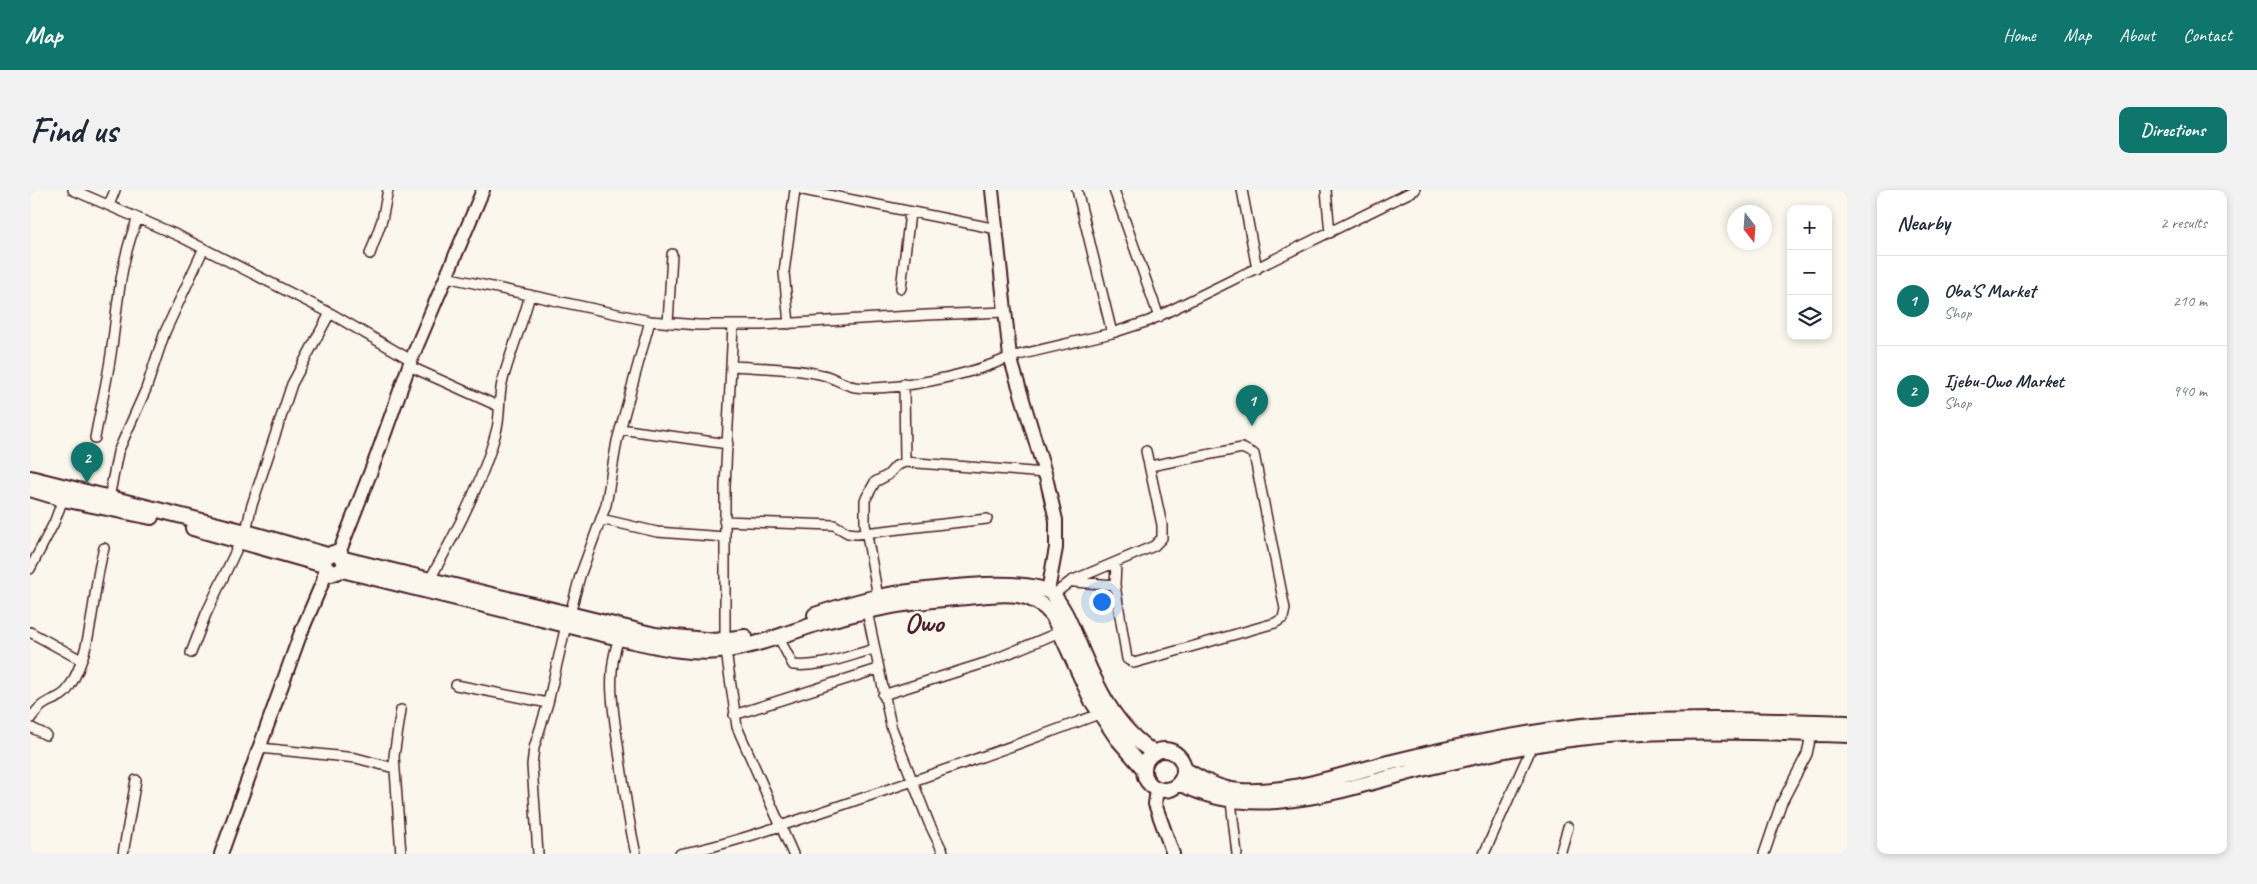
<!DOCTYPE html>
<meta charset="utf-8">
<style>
:root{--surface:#fff;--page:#f2f2f3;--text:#1f2937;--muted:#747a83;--line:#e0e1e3;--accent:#0f766e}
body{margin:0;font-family:Caveat,sans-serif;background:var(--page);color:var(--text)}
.controls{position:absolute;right:15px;top:15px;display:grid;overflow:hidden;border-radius:10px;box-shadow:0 2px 8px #0003}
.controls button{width:45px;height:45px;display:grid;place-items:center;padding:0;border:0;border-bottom:1px solid var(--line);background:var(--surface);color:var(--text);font:25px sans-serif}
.compass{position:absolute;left:1697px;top:15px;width:45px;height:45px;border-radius:50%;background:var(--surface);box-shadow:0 2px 8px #0003;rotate:163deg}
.you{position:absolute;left:1071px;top:411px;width:18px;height:18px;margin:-12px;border:4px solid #fff;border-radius:50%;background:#1a73e8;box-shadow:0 0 0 8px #1a73e833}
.badge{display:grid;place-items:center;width:32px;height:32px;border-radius:50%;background:var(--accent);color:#fff;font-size:16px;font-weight:700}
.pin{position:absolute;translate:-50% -41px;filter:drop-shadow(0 1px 2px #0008)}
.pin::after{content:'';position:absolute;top:26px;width:18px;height:15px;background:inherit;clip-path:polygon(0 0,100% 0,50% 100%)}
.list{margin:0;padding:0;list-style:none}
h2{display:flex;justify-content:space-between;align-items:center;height:65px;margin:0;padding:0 20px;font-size:21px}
h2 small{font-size:16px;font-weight:400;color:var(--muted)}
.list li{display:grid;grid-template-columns:32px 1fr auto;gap:15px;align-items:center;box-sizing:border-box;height:90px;padding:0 20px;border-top:1px solid var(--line)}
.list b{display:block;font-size:19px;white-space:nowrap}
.list p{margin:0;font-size:16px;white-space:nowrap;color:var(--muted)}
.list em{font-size:16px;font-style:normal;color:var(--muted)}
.icon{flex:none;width:28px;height:28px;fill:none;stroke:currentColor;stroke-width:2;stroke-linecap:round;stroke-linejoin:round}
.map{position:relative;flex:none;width:1817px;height:664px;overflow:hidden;border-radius:10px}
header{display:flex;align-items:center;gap:30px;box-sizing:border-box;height:70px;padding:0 25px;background:var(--accent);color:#fff}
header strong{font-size:24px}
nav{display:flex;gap:28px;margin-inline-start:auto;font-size:18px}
.intro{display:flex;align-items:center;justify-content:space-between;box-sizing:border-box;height:120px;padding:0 30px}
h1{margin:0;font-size:35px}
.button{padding:12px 22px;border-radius:10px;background:var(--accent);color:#fff;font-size:18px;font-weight:700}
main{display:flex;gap:30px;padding:0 30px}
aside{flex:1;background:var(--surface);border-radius:10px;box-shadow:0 2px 8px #0003}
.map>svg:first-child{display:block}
</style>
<header>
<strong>Map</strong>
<nav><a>Home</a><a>Map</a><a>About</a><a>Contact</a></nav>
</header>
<div class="intro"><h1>Find us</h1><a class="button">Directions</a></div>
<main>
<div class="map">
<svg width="1817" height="664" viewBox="0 0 1817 664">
<rect width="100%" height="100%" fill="#fbf7ec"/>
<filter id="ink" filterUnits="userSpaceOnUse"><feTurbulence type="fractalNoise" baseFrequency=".02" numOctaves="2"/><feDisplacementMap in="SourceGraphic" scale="10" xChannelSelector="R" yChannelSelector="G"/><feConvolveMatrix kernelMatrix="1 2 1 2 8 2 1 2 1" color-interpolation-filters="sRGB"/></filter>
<g filter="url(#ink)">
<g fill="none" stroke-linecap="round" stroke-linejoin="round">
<defs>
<path id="street" d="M43,0L149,46L300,123L381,170
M773,0L967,39
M1047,0L1082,143
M1084,0L1129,127
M1212,0L1227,79
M1296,0L1300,43
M79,15L85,0
M340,64L352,30L358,0
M416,87L620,131L668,135H731L897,125L975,122
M871,98L880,23
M638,133L642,64
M759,134L754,82L765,0
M379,176L468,216
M702,176C731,178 764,178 793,185C803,187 813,195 825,197C865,202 943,184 980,167L1082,143L1119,131L1385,0
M874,194L875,272
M590,239L698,254
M65,248C70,220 77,192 81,164C88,117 89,73 108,28
M79,308L88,262L116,199L135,142L173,60
M571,329L627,342L695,347
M694,331L804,335L818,343L826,344L957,329
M216,342L221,318L262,194L300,123
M1086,374L1085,395L1097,469L1104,473L1245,433L1253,428L1255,419L1224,264L1212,258L1120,276
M0,379L24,333L33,309
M400,389C425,345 453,291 466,242C471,227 468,209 472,193C480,163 492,135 500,105
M1044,392L1085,395
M1023,405L1041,391L1124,356L1132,348V335L1116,261
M848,407L835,334V310L845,292L858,285L866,276L875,272L1015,283
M837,421L861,536L899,633L914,664
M540,424L550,386L576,315L587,251L620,131
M0,442L51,470
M748,446L763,475C790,478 818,466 844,459
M589,448C575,486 584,523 589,562C594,596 598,630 606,664
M695,451V296L703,136
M696,461L707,537L763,664
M161,463L176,424L210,352
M426,495L518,513
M853,505L958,472L1032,441
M371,520L364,566L371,664
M704,525L848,479
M0,529C5,523 9,516 16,513C24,508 32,508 38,499C65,458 61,403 74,358
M0,537L16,545
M230,558L326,568L364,578
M1201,611L1207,664
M93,664L106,590
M508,664L502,575L504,558L518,513L536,435
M650,664C705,653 759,633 812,615C899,586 984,556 1069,524
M1454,664L1504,552
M1530,664L1538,637
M1734,664L1751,614L1777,564L1781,545"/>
<path id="secondary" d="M962,0L980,167L1015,283L1026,330V358L1018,401
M309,363L346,268L381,170L453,0
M1127,599L1125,614L1143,664
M191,664L270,445L293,391L295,379"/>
<path id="primary" d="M0,288L216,342L297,365
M0,299L33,309L121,327
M163,338L294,375
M314,369L625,445L685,451L715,447
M312,380L315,373L311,365L303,363L295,367L294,375L301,384L312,380L589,448C623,455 661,466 697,460C730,455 763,441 795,431C842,418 889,410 937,407C969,404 1001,397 1023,426L1062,511L1087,548L1114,579
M785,425C806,418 827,411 848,407C877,401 1004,384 1023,405C1035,419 1041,436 1048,452C1066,496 1084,537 1124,563
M1114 580a20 20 0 1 1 40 0a20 20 0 1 1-40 0Z
M1154,579C1171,589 1189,600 1210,601C1261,604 1310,585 1358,573C1422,557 1486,544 1552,536C1639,527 1729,530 1817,533
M1150,593C1227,634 1318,597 1396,578C1447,566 1497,554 1549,548C1638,538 1727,542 1817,545"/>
</defs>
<!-- street casing -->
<use href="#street" stroke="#4a1f2b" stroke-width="12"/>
<!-- secondary casing -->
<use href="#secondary" stroke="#4a1f2b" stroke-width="16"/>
<!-- primary casing -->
<use href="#primary" stroke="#4a1f2b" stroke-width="18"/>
<!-- street -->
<use href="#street" stroke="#fbf7ec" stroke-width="9"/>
<!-- secondary -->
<use href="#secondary" stroke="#fbf7ec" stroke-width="12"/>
<!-- primary -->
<use href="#primary" stroke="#fbf7ec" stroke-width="14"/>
</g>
</g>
<g text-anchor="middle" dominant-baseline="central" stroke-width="5" stroke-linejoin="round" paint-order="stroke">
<!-- town labels -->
<g font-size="28" font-weight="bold" fill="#4a1f2b" stroke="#fbf7ec">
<text x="894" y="432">Owo</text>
</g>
</g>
</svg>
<div class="controls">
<button>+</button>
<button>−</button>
<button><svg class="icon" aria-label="layers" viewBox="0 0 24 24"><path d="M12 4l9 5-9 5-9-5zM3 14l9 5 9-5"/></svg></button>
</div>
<svg class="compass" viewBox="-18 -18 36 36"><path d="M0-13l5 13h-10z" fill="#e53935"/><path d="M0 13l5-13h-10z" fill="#747a83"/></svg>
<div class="you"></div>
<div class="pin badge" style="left:1222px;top:236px">1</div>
<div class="pin badge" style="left:57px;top:293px">2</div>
</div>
<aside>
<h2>Nearby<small>2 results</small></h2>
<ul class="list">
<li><span class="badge">1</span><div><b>Oba'S Market</b><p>Shop</p></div><em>210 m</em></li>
<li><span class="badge">2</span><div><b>Ijebu-Owo Market</b><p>Shop</p></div><em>940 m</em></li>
</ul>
</aside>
</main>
